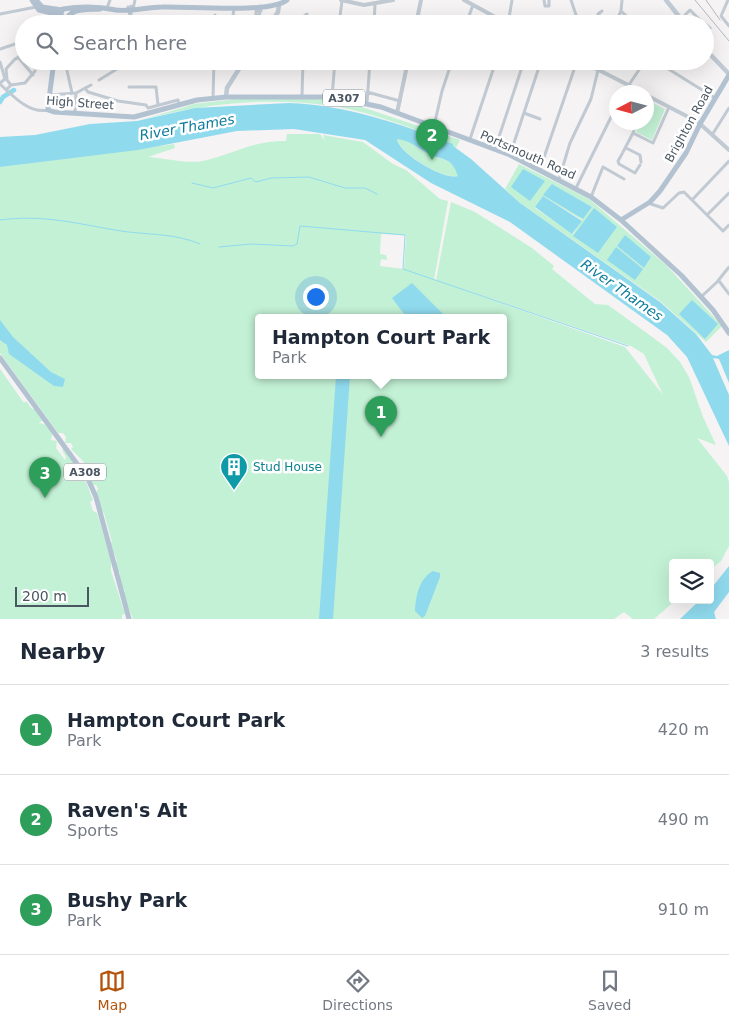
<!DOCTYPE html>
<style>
:root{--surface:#fff;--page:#f2f2f3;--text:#1f2937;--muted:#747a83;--line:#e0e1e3;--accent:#b45309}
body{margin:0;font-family:"DejaVu Sans",sans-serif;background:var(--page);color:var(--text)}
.controls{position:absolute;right:15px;bottom:15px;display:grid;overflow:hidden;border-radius:5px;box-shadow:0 5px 20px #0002}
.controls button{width:45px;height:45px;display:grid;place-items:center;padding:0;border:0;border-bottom:1px solid var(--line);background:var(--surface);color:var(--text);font:25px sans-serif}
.compass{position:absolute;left:609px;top:85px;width:45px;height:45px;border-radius:50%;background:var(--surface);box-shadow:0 5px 20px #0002;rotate:264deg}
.scale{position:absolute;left:15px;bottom:12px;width:74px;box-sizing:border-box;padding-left:5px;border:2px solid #4a5661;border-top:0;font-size:14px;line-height:18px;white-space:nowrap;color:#4a5661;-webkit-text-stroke:4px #fff;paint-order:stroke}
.you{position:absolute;left:315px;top:296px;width:18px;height:18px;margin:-12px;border:4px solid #fff;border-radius:50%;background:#1a73e8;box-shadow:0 0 0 8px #1a73e833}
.badge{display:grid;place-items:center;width:32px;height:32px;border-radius:50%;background:var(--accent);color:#fff;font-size:16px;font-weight:700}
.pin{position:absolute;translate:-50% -41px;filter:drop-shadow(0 1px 2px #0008)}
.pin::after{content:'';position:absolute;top:26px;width:18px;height:15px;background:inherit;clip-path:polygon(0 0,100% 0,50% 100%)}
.popup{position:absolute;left:255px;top:314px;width:252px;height:65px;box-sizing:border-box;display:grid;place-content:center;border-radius:5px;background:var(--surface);filter:drop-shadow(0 1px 4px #0005);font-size:16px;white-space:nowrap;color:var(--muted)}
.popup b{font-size:19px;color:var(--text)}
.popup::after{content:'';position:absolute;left:50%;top:100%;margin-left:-10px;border:10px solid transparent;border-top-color:var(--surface)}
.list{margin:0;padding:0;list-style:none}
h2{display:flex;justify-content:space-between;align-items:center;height:65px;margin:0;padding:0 20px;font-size:21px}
h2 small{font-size:16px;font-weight:400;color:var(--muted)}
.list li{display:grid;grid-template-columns:32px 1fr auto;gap:15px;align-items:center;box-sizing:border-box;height:90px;padding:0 20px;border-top:1px solid var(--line)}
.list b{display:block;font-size:19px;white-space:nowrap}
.list p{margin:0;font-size:16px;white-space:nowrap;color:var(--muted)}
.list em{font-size:16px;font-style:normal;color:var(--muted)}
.icon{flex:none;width:28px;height:28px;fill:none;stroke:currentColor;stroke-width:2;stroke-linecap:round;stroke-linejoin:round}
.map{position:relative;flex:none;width:729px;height:619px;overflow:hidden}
.search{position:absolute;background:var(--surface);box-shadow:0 5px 20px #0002;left:15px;right:15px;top:15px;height:55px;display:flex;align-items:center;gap:12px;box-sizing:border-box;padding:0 18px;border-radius:28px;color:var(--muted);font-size:19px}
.sheet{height:335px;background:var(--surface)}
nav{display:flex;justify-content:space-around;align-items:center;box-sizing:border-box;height:70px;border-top:1px solid var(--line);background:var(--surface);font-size:14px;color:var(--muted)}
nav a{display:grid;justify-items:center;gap:2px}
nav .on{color:var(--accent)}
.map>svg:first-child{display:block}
</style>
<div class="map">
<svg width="729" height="619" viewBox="0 0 729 619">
<rect width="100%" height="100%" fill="#f5f3f3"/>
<!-- green -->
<path fill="#c3f1d5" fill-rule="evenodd" d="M236,99H321L347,102L460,140L456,148C449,145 443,141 436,138C405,125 371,113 338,107C276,96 206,103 145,119L194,104Z
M649,101L665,109L652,140L636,132L640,123L646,122Z
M287,134H320L325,141L323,135L363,142L393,164L406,170L440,199L448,201L434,280H436L451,202L475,212L532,248L554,266L552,269L595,304L608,305L633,323L667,348L680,362L689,377L703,417L716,445L697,438L727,476L729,482V546L721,561L710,570V563H673V600H676L654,619H633L624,612L614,619H133L123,594L125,590L122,589L120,581L122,580L120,579V573L117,571L115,563L117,561L110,543L112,542L104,513L101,511L99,498L96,493L98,489L96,485H93L87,474L90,472L82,464L84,462L71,449L73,447L71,443H65L66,437L63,433H58L0,353V167L174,144L175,148L148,157C164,158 187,164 203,161C235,154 250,141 286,141ZM381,234L406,235L404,269L380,266L381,259L387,260L386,255L380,254ZM450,285L631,346L644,354L663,395L625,347ZM258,318H504V376H258Z
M397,139C411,141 417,148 429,154C443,162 451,156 459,176C445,181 399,153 397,139Z
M519,164L589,199L666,265L722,326L706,342L660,301L520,203L505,189ZM552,184L592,207L582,219ZM543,196L582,220L573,234L535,208ZM625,236L651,257L644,268L617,246Z
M0,369L24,403L26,401L32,409L35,408L43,420L39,423L47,425L52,434L51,440L57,441L56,448L65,460L66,457L62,450L64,448L73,460V464L78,467L75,471L81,474L82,477L79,479L86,482L93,500L90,502L93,511L97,513L111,560V571L125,614L122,615V619H0Z"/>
<!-- water -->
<path fill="#90daee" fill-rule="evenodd" d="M289,103C346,105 401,124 453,144V146L471,159L520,203L660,302L696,334L712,355L717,356L729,350V383L719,359L713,358L729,395V446L687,357L667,335L510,222L431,183L365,140L294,129L237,131L138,150L0,167V137L35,135L90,124L137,121L195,108ZM397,139C411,141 417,148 429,154C443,161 451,156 458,176C445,181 398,153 397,139Z
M523,169L545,181L530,201L511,187Z
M552,184L592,207L583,219L543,195Z
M543,196L582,221L572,234L535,207Z
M594,208L617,227L608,239L600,234L608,239L598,253L573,236Z
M625,235L651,257L644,268L617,246Z
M616,247L643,269L635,280L607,260Z
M412,283L447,318H407L392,298Z
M692,300L718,324L705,339L679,314Z
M0,320L13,337L51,372L65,379L63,387L54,386L9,354L7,345L0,340Z
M336,376H350L333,619H319Z
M729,566V592L714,612L716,619H680L700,600H710V590Z
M433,571L440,573V577L425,616L422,618L415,611C416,595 419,579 433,571Z"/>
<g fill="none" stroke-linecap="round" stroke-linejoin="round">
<!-- stream -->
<path stroke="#90daee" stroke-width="1" d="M192,183L213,188L251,178L256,182L271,178L309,177L345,188H365L377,194
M0,220C44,214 78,224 121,231C147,235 175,233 200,244
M219,247L251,244L293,246L297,244L300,226L405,235L403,269L628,346"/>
<!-- river -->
<path stroke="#90daee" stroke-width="4.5" d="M0,102L3,97L14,90"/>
<!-- minor -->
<path stroke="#c1cad2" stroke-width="3" d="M544,0L545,6H549V0
M571,0L579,24
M728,0L721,16L729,26
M131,6V21
M128,7L132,24
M107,8L110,0
M133,9L135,0
M261,11H256V15L259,16L261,6
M602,11L598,14L609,24
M621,11L635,24
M0,14L36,7
M681,19L690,10L704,24
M272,20L277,24
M215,24V15
M232,24L234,8
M304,24L305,15L307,14
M339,24L342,1
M374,24L375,4
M466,24L473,5
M508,24L512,0
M615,24L621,11L622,0
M677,24L681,19
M705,24L710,28
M24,47V48
M0,49L24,41
M18,57L33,75
M0,62L5,79L0,83
M662,65L715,98
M66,66L72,93
M595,69L598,61
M669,69L674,61
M99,80L130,61
M0,84C13,96 29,114 48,110
M11,85L7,80L6,69L15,59L24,56
M129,87H156L158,105
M85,88L88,92L118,101L146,105L148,108
M6,90L11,85L25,83L35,71
M367,92L400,101
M624,92L645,61
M50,95L76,93L91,85
M302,96L303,61
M332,97L335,61
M213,98L214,61
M367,103L370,61
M148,108L178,100L179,105
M75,113L76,93
M524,113L540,119
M637,122L633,133L653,143L669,107
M434,126L442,91L452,61
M712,135L729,108
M470,139L496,61
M626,148L640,155L641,162
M495,149L524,61
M623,152L633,133
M622,154L618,161L619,164L635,173L640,165
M510,155L541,61
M540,169L577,61
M559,179L570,143L591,99L598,70
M576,188L616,107
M591,197L603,167L624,179
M692,200L729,161
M648,203L663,208L679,193L684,192L723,231L729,225
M707,215L729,193
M719,281L729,294
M701,297L717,282L729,267"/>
<!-- tertiary -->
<path stroke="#c1cad2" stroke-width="4" d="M341,0L364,5L393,0
M464,0L508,24
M416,24L421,0
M581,61L642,92
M646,95L698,122L729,150
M397,113L408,61"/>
<!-- secondary -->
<path stroke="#c1cbd6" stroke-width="4.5" d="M666,0L685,24
M270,24L278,12L279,5
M705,49L729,74
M226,97L227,88L244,61"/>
<!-- primary -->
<path stroke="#b3c2d1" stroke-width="5" d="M32,0L39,10L60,15
M36,0L42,7L62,10
M60,15L63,9C81,6 97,6 116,10C130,12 147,7 162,7C187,6 270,14 287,0
M60,24L62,16
M64,24C69,7 85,10 100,9
M54,61L48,106V110L54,112L134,117L197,100L226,97H332L381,107L510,155L591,197L621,220L681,275L713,310L729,333
M621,220L650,202L660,191L686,153L700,124L729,75
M0,358L88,479L96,497L129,619"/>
<!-- rail -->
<path stroke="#b5b8bd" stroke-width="1" d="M695,0L729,41
M706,0L720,20"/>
</g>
<!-- icons -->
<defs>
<symbol id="building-pin" viewBox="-11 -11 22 30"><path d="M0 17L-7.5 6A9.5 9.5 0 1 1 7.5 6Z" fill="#0f9aa8" stroke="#fff"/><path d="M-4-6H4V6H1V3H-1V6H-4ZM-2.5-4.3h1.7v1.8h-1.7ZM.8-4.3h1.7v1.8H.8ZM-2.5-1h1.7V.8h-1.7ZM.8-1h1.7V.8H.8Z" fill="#fff"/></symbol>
</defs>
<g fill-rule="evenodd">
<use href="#building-pin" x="218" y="451" width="32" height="43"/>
</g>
<g text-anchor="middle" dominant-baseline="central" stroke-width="5" stroke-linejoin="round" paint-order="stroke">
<!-- shield labels -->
<g fill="#fff" stroke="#808990" stroke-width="1">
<rect x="323" y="89.5" width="42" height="17" rx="4"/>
<rect x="64" y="463.5" width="42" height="17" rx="4"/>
</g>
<g font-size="11" font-weight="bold" fill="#4a5661">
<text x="344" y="98">A307</text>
<text x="85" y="472">A308</text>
</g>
<!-- street labels -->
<g font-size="12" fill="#4a5661" stroke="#fff">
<text transform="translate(80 103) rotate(4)">High Street</text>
<text transform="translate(689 124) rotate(-61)">Brighton Road</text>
<text transform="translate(528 155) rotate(24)">Portsmouth Road</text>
</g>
<!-- culture labels -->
<g font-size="12" fill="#0d838f" stroke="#fff" text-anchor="start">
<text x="253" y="467">Stud House</text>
</g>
<!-- water labels -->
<g font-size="14" font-style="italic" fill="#0c7c9b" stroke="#fff">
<text transform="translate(187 127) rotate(-10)">River Thames</text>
<text transform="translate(622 290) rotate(35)">River Thames</text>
</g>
</g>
</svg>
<div class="controls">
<button><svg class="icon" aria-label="layers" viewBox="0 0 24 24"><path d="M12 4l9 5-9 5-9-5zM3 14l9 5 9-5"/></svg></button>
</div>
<svg class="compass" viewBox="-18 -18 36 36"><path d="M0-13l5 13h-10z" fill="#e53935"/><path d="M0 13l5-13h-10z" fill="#747a83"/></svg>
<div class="scale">200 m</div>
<div class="you"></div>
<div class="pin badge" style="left:381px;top:437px;background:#2e9e5b">1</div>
<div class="popup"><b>Hampton Court Park</b>Park</div>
<div class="pin badge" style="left:432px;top:160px;background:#2e9e5b">2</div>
<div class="pin badge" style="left:45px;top:498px;background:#2e9e5b">3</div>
<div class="search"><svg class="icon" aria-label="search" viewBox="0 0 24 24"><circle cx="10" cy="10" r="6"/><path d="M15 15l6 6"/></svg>Search here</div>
</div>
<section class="sheet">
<h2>Nearby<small>3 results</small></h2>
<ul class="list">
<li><span class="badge" style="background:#2e9e5b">1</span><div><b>Hampton Court Park</b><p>Park</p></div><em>420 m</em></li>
<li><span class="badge" style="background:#2e9e5b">2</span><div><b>Raven's Ait</b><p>Sports</p></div><em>490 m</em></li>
<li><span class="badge" style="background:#2e9e5b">3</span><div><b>Bushy Park</b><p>Park</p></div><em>910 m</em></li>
</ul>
</section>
<nav>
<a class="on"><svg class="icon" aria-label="map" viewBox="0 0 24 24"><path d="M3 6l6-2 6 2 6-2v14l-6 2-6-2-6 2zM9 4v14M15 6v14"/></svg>Map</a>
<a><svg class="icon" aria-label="directions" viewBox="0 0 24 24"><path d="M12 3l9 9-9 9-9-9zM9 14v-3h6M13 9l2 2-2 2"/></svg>Directions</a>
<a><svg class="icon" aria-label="saved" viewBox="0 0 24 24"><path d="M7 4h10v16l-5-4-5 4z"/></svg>Saved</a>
</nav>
